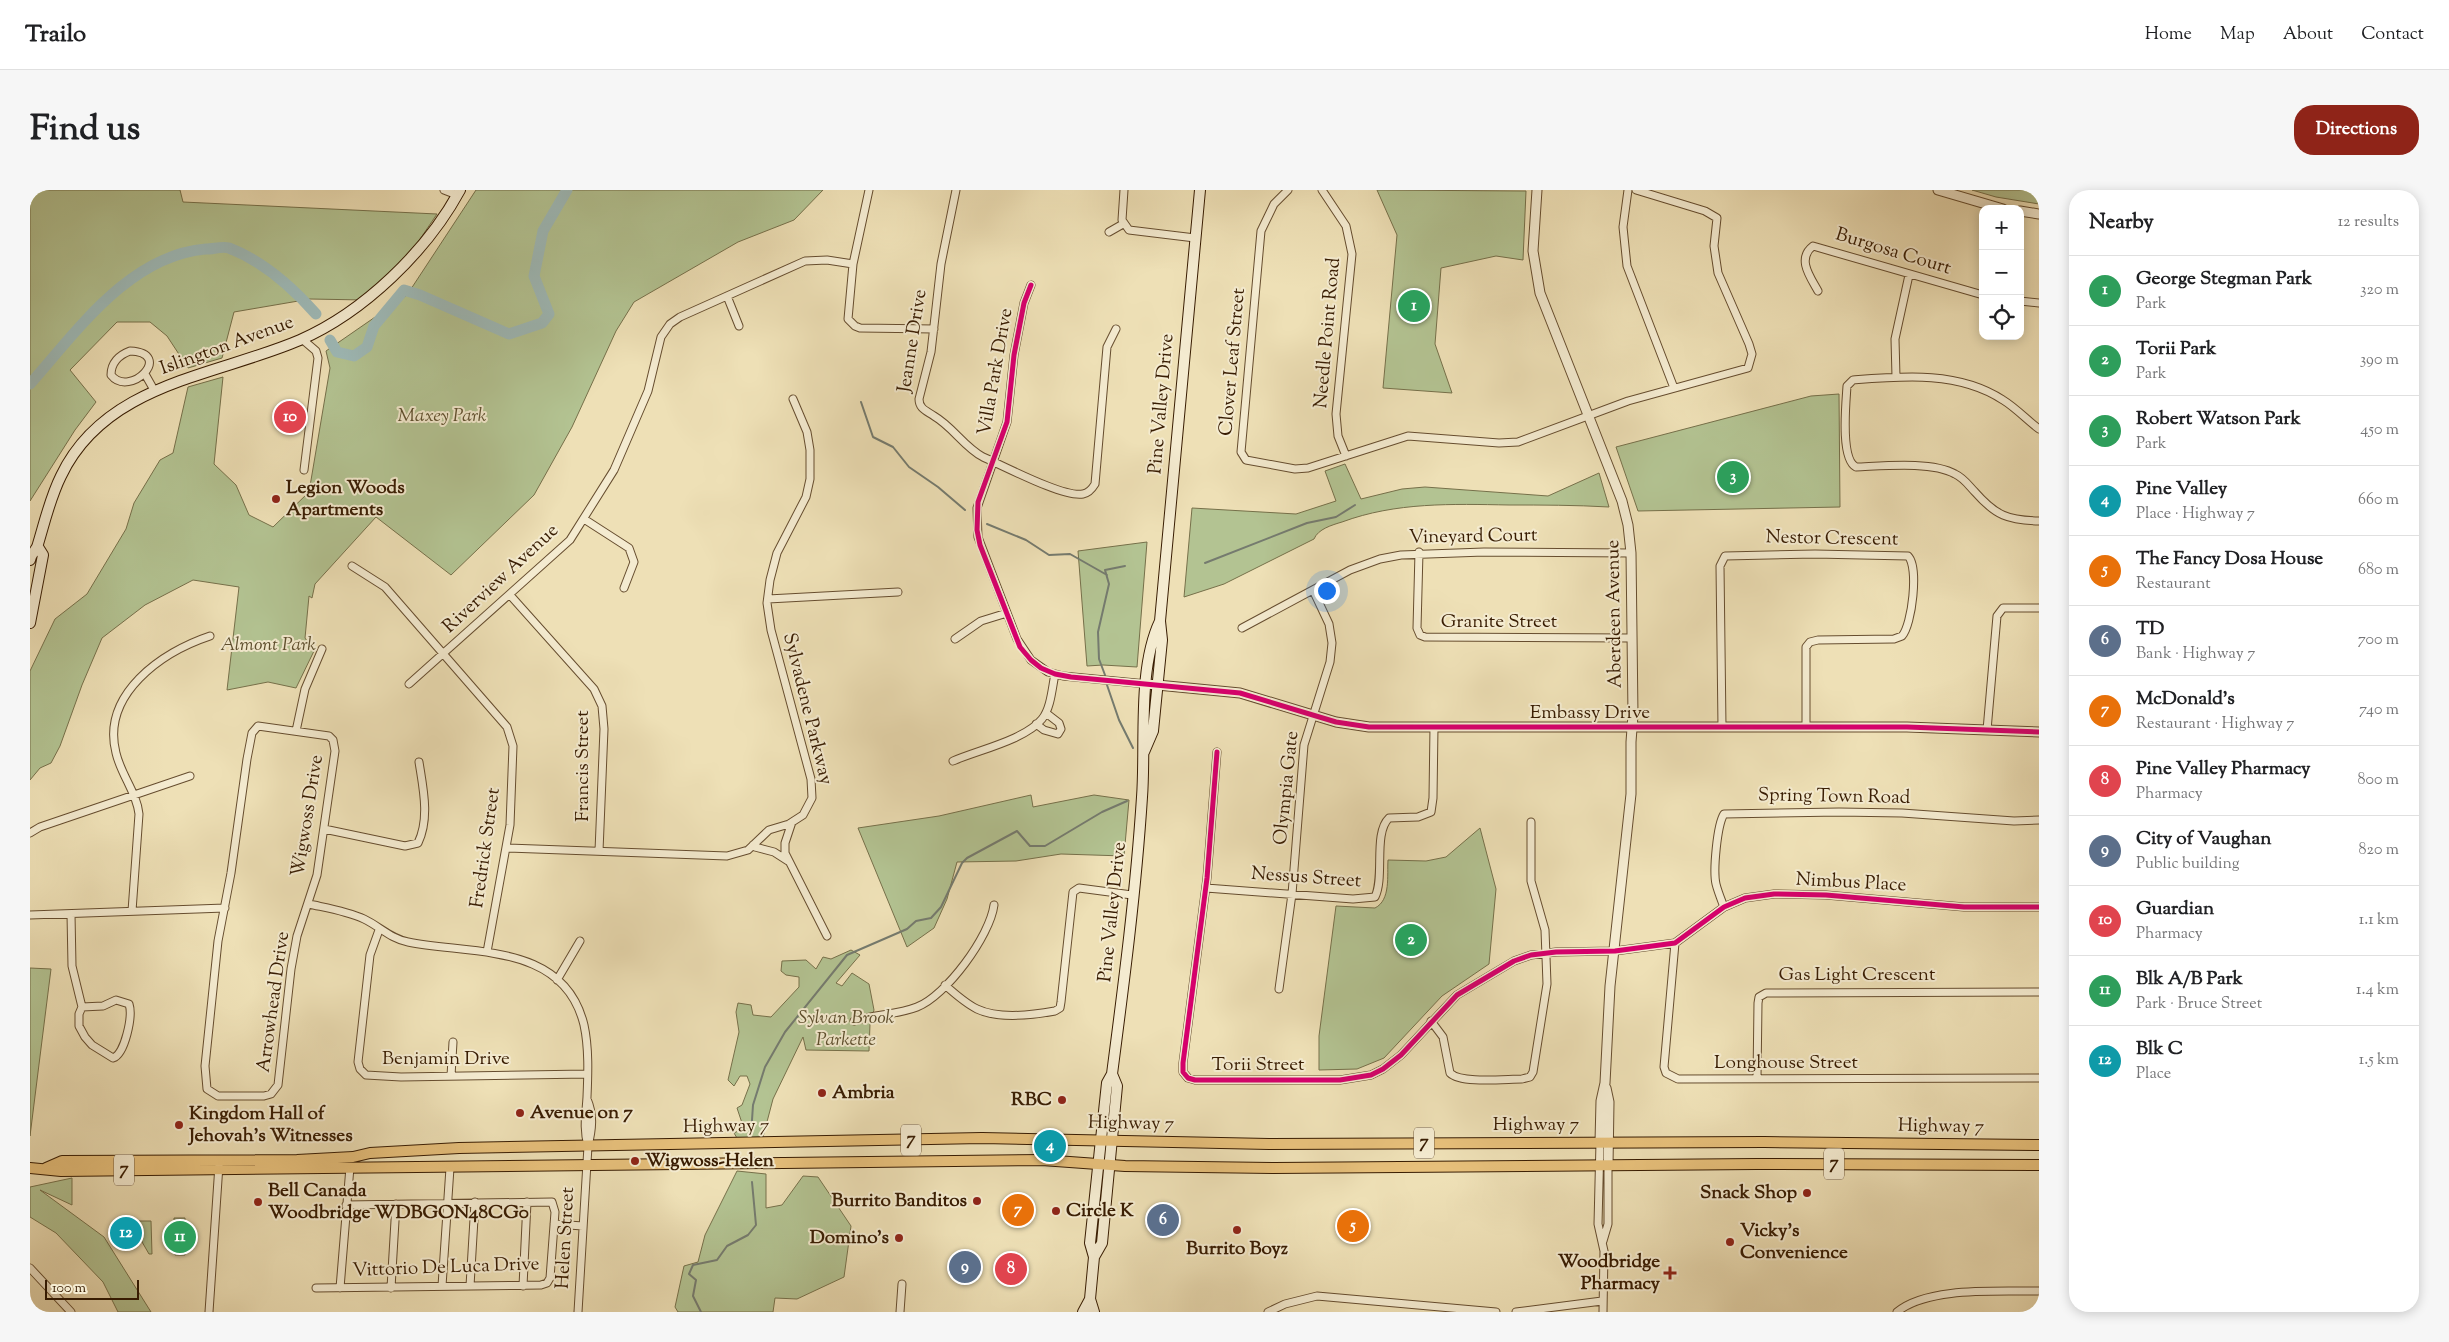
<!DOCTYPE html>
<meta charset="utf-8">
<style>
:root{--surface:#fff;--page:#f6f6f6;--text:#202124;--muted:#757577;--line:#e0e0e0;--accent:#8f2418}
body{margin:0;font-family:"Sorts Mill Goudy",serif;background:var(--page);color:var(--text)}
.controls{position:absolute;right:15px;top:15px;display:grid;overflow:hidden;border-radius:10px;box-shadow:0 2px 12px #0003}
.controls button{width:45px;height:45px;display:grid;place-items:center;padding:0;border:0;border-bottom:1px solid var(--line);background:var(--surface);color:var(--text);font:25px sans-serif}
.scale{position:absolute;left:15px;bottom:12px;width:94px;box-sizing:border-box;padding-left:5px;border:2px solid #381c02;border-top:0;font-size:14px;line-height:18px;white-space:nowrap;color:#381c02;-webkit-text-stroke:4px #f4ebd0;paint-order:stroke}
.you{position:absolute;left:1296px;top:400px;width:18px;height:18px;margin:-12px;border:4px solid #fff;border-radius:50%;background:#1a73e8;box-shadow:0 0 0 8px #1a73e833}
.badge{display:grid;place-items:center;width:32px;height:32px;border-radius:50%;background:var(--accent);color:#fff;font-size:16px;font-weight:700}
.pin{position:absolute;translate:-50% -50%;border:2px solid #fff;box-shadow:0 1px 5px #0006}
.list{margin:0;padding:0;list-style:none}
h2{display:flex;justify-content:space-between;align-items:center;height:65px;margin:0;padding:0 20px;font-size:21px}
h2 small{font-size:16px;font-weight:400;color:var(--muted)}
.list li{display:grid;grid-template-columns:32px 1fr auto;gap:15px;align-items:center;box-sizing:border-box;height:70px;padding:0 20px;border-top:1px solid var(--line)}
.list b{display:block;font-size:19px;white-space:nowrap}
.list p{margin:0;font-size:16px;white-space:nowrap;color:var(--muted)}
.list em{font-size:16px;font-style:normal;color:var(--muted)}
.icon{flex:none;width:28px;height:28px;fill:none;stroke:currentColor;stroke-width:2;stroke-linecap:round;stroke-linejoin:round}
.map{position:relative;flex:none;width:2009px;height:1122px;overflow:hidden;border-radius:20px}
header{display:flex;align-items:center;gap:30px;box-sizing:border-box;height:70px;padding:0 25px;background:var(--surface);border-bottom:1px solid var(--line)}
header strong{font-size:24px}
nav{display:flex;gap:28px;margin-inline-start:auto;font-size:18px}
.intro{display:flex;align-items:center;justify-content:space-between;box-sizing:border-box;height:120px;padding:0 30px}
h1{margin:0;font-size:35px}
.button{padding:12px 22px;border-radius:20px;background:var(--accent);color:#fff;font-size:18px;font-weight:700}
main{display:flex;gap:30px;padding:0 30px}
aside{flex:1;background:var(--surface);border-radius:20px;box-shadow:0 2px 12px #0003}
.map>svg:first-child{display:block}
</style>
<header>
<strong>Trailo</strong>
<nav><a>Home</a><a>Map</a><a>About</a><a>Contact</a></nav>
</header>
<div class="intro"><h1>Find us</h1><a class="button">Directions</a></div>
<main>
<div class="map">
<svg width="2009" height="1122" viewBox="0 0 2009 1122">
<rect width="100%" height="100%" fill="#eee0b6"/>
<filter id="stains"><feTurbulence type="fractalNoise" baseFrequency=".004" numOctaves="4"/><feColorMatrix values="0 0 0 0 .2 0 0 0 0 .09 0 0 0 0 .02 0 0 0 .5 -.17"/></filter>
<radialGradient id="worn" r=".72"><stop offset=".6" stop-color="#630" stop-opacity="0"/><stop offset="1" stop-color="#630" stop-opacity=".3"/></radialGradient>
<!-- green -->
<path fill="#b3c392" stroke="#76704a" d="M0,0H150L153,12L407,24L384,58L335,110L280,109L204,122L192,168L158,178L137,146L120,132H87L40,180L66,212L45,240L0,311Z
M446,0H793L764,30L708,52L604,112L586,141L542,237L504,305L421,385L346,327L285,394L282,408L279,406L275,448L284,461L266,498L238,492L197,500L209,397L163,390L115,415L72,448L52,495L30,556L21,573L10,578L0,590V481L25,429L57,404L96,339L104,313L130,270L143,263L158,197L193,187L184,274L206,295L219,325L243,337L279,302L300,178L296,161L377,105Z
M1347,0L1496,1L1493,70L1466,66L1411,78L1405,154L1422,203L1353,198L1367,45Z
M1942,0H2009V14L1966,7Z
M1809,204L1810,317L1608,321L1586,257L1781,206Z
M1315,274L1331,309L1372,299L1395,297L1518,306L1569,283L1579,317C1545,315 1512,315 1479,315C1422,314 1366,312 1312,332C1302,335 1288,339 1284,349L1194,394L1154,407L1162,318L1266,324L1306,311L1295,281Z
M1117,352L1107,477L1073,475L1057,476L1048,361Z
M1001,605L1003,617L1064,605L1099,610L1094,666L1031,664L986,671L927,672L917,709L904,738L877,757L828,638L909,626Z
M1450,638L1466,699L1459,774L1412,806L1354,868L1327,879L1289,880V846L1306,716L1345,718C1361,710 1357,685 1358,670L1396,671L1416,667Z
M821,760L830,765L806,793L812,796L822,783L839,794L844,820L840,834L839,861L776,860L773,847L743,909L733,947L707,948L704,943L710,940L712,933L707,918L712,915L720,894L717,886H710L704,896L698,890L709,842L706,822L708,813L721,815L723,825L741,827L769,797V787L756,785L751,781L752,771L776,770L786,779L793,767L801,769Z
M0,778L21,779L0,946Z
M707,981L736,984V1018L752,1015L773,986L788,987L821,1036L814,1087L767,1109L745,1108L743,1122H648L645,1117L654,1076L668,1072L675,1045Z
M42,988V1015L10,1000L74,1047L121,1122H88L73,1092L26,1043L0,1027V997Z
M144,1028H155V1065H145Z
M100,1031H121L122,1064H119Z"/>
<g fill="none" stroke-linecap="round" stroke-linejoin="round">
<!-- stream -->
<path stroke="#757b6f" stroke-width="2" d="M831,212L843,247L863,257L879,277L908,297L935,320
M957,334L996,350L1019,365L1040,364L1077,385
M1175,373L1277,333L1306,327L1325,315
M1075,485L1069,469L1068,442L1079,394L1075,380L1095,376
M1077,495L1089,530L1103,558
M721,945L723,915L735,877L755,842L817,765L877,739L886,731L901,728L911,717L932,673L937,668L987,641L1000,656H1015L1072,622L1097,611
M671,1122L663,1106L666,1090L659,1084L663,1075L687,1070L697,1056L718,1045L726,1035L722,992"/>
<!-- river -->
<path stroke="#9ebab8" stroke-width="11" d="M300,150L307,162L324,166L337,157L344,136L374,100L390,105L479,144L512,133L519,124L504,86L513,41L537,0
M0,194C47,141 100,65 176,59C183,59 193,56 199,58C233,71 263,98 286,124"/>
<defs>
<path id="minor" d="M414,0L427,5
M839,0L823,74L818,129L825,136L830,138L904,139
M926,0L911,74L901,162L889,209C889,219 897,221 904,226C923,237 934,257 953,267C974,276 1034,308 1053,304C1059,303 1062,299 1065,294L1077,157L1086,139
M1094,0L1092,30L1099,40L1165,48
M1258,0L1244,14L1231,41L1211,262L1216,270L1265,279L1278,278L1378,246L1469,253L1488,252L1598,211L1718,178L1722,164L1719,154L1688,83L1684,56L1687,28L1675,21L1606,0
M1292,0L1316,36L1322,64L1306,224L1308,246L1316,266
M1598,0L1593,37L1597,76L1644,198
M1079,42L1093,34
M1001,95L994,113L984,165L977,232L947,318L948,347L987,449L1001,470L1018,482L1033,486L1117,494
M1788,101C1781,88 1766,69 1783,56L1953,105
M697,106L709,136
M1990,111L2009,113
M272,149L286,161L288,168L274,280
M100,161C145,163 100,209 81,185C81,173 89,165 100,161Z
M115,184L124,200
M1866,187L1865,149L1879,85
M2009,239C1997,230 1986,218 1973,210C1929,181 1873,186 1823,190L1817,196C1816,213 1810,269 1826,277C1853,276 1902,271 1925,284C1934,288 1939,296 1945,302C1966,326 1978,330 2009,331
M554,329L599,358L604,372L594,398
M1389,362L1387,438L1390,445L1395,447L1602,448
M322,376L355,397L477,537L483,556L480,635L457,762
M480,405L564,499L572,516L574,539L569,661
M738,409L868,402
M1212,438L1320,380L1350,369L1371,365L1454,362L1601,363
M925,449L951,431L977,423
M379,494L540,350L584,280L618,201L631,147L640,134L650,127L775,71L797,70L823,74
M1006,534L1014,540L1028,544L1031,539L1029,533L1016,523
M228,536L299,546L303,550L305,561L287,685L267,746L261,779L248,895L241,904L234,906H188L177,899L175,876L188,751L201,683L217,569L222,543Z
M1692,537L1690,376L1695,366L1785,364L1878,366C1889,377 1882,435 1872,446L1864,449L1788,450L1780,452L1776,457V537
M1957,540L1967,426L1973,418H2009
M266,541L275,499L292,459
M1187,562L1177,688L1153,873V882L1158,888L1165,890H1310L1341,885L1353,879L1371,865L1427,805L1484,771L1501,765L1526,762L1585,761L1645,753L1694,717L1715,708L1744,704L1796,705L1934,717H2009
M923,571C948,560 995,550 1012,529C1021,518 1022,498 1025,484
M762,632L755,653V663L797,746
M294,639L375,656L388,653C400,628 393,598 389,572
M0,643L10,637L160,586
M723,655L725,657L744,662L758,671
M476,658L697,666L718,660L739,640L759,634L773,625L782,608L781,589L741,440L737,413L740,390L747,363L776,307L780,289V260L777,242L763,209
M1176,698L1323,709L1345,707C1355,687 1343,643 1359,628L1388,627L1401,622L1403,608L1404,537
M279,714C297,718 317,721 334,729C349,736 361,749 378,752C441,765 534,752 554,835C559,858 558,884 557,907C556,925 553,938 558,956
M1694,717C1691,709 1688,702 1686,694C1683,681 1687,635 1694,624L1809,622L1872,623L1984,631L2009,630
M102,721L109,624C107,603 91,585 86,563C71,504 132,462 180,446
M41,724L42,776L52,817L49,824V836L55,847L62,855L83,868C95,864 103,826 99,814L86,810L73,816L52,817
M0,725L195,718
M349,740L340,765L328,872L330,879L336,885L371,887L557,884
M1645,753L1634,877L1636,883L1648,889L2009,888
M527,790L550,751
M915,795C925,804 935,813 947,819C968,829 1003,825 1025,821L1030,818L1031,812L1043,702L1049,698L1102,705
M1249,799L1262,704L1274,555L1300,472L1302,453L1299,434L1283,400
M824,831C845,824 867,825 887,817C916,806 960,746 964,715
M1401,831L1413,847L1420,883C1431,894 1475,889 1492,889L1500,887L1503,882L1517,794L1515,740L1501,691V632
M421,886L423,852
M1727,889L1728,813L1729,807L1736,803L2009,802
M1570,952L1568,1034L1574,1061L1573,1122
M524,1034L553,1036
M1573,1051L1578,1034V976
M0,1078L41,1122
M412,1096L420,978
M440,1096L445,1012
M493,1096L497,1012
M286,1098L511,1095L517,1093L520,1088L525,1022L522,1012L316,1015
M310,1098L320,977
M361,1098L366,1014
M179,1122L189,975
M548,1122L558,956C562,940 564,925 557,909
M870,1122L872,1094
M1238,1122L1255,1114L1287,1106L1466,1122
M1486,1122L1572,1111
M1867,1122C1898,1096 1970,1102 2009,1101"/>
<path id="tertiary" d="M1507,0L1503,61L1510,103L1592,311L1598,335L1601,363L1603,525L1601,552V604L1580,796L1575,893L1571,911L1570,952
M1908,0L1973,19
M1990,21L2009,24
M1117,494L1210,503L1306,532L1339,537H1877L2009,542
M1576,898L1579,912L1578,976"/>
<path id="secondary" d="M0,370C1,363 7,360 8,354C15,331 20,308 31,286C75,193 186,186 270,150C334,122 397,61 430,0
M0,433L13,365L8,357
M1114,562L1123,541L1132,450L1130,431L1170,0
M1064,1067L1072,1053L1087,896L1082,884
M1053,1122L1060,1109
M1064,1122L1060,1109L1064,1067L1060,1053L1077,893L1082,884C1094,792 1106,700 1112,607C1116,554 1107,479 1130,431"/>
<path id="primary" d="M0,978L31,981L1012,970L1095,976L1244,978L1726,974L2009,975
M16,978L32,971L267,970L323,967L340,963L429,958L952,948L1239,954L1734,952L2009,955"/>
</defs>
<!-- minor casing -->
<use href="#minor" stroke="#664d2f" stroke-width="9"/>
<!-- tertiary casing -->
<use href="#tertiary" stroke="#664d2f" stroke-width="11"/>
<!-- secondary casing -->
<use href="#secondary" stroke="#381c02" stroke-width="12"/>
<!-- primary casing -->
<use href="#primary" stroke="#381c02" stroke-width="12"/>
<!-- minor -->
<use href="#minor" stroke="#f4ebd0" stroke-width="7"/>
<!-- tertiary -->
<use href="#tertiary" stroke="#f4ebd0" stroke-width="9"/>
<!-- secondary -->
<use href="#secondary" stroke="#f4ebd0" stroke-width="10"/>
<!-- primary -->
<use href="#primary" stroke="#e7c07b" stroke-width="10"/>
<defs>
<path id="cycleway" d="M1001,95L994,113L984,165L977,232L948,312L947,340L950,355L990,457L1001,470L1011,478L1025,484L1041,487L1210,503L1306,532L1339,537H1877L2009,542
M1187,562L1177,688L1153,873V882L1158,888L1165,890H1310L1341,885L1353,879L1371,865L1427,805L1484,771L1501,765L1526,762L1585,761L1645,753L1694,717L1715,708L1744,704L1796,705L1934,717H2009"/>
</defs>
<!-- cycleway casing -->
<use href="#cycleway" stroke="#f4ebd0" stroke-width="8"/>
<!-- cycleway -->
<use href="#cycleway" stroke="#d6006c" stroke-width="5"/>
</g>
<!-- markers -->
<g fill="#8f2418" stroke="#f4ebd0" stroke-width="2">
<circle cx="246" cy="309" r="5"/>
<circle cx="792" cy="903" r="5"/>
<circle cx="1032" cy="910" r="5"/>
<circle cx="490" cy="923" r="5"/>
<circle cx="149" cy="935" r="5"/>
<circle cx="605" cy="971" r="5"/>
<circle cx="1777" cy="1003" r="5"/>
<circle cx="947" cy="1011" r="5"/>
<circle cx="228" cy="1012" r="5"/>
<circle cx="1026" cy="1021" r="5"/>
<circle cx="1207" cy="1040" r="5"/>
<circle cx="869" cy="1048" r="5"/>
<circle cx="1700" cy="1052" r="5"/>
<path d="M1637.5 1075.5h5v5h5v5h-5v5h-5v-5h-5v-5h5z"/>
</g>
<g text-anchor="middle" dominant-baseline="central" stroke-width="4" stroke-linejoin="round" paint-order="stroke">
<!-- shield labels -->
<g fill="#f4ebd0" stroke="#705a40" stroke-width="1">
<rect x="871" y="934.5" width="20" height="31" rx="4"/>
<rect x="1384" y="937.5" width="20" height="31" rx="4"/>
<rect x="1794" y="958.5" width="20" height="31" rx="4"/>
<rect x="84" y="964.5" width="20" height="31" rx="4"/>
</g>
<g font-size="18" font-weight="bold" fill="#381c02">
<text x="881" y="950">7</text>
<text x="1394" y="953">7</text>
<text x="1804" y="974">7</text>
<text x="94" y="980">7</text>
</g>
<!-- street labels -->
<g font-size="19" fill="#381c02" stroke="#f4ebd0">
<text transform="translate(1863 62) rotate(17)">Burgosa Court</text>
<text transform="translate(1298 143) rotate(-85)">Needle Point Road</text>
<text transform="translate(883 151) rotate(-81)">Jeanne Drive</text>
<text transform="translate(197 156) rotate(-20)">Islington Avenue</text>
<text transform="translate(1203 172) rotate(-85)">Clover Leaf Street</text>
<text transform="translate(966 182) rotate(-80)">Villa Park Drive</text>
<text transform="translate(1132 214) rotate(-85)">Pine Valley Drive</text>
<text transform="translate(1443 347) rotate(-1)">Vineyard Court</text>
<text transform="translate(1802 349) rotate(1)">Nestor Crescent</text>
<text transform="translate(471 389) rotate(-43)">Riverview Avenue</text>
<text transform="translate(1585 424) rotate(-91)">Aberdeen Avenue</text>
<text x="1469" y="432">Granite Street</text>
<text transform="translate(777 519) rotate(76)">Sylvadene Parkway</text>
<text x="1560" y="523">Embassy Drive</text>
<text transform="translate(553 576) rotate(-90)">Francis Street</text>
<text transform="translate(1257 598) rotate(-84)">Olympia Gate</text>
<text transform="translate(1804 607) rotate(1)">Spring Town Road</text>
<text transform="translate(278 626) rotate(-81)">Wigwoss Drive</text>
<text transform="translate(456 658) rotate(-82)">Fredrick Street</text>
<text transform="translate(1276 688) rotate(4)">Nessus Street</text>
<text transform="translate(1821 693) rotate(3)">Nimbus Place</text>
<text transform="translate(1083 722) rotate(-84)">Pine Valley Drive</text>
<text x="1827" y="785">Gas Light Crescent</text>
<text transform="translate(244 812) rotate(-82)">Arrowhead Drive</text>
<text x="416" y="869">Benjamin Drive</text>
<text x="1756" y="873">Longhouse Street</text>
<text x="1228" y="875">Torii Street</text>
<text transform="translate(1101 934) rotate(1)">Highway 7</text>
<text x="1506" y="935">Highway 7</text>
<text transform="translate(696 937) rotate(-1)">Highway 7</text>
<text transform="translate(1911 937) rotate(1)">Highway 7</text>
<text transform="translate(536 1048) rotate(-87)">Helen Street</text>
<text transform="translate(416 1078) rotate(-2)">Vittorio De Luca Drive</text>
</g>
<!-- park labels -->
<g font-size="19" font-style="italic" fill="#5d4e2d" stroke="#f4ebd0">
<text x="412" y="226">Maxey Park</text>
<text x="238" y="455">Almont Park</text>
<text x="816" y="828">Sylvan Brook<tspan x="816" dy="22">Parkette</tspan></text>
</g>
<!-- poi labels -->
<g font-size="19" font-weight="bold" fill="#381c02" stroke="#f4ebd0" text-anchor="start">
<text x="256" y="298">Legion Woods<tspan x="256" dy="22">Apartments</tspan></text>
<text x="802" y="903">Ambria</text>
<text x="1022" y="910" text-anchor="end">RBC</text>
<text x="500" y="923">Avenue on 7</text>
<text x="159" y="924">Kingdom Hall of<tspan x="159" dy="22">Jehovah's Witnesses</tspan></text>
<text x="615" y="971">Wigwoss-Helen</text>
<text x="238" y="1001">Bell Canada<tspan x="238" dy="22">Woodbridge WDBGON48CG0</tspan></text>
<text x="1767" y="1003" text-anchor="end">Snack Shop</text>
<text x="937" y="1011" text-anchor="end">Burrito Banditos</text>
<text x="1036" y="1021">Circle K</text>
<text x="1710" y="1041">Vicky's<tspan x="1710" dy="22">Convenience</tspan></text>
<text x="859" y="1048" text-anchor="end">Domino's</text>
<text x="1207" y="1059" text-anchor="middle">Burrito Boyz</text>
<text x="1630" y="1072" text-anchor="end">Woodbridge<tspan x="1630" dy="22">Pharmacy</tspan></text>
</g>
</g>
<rect width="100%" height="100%" filter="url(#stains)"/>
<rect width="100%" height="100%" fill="url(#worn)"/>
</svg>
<div class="controls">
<button>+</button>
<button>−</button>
<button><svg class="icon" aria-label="locate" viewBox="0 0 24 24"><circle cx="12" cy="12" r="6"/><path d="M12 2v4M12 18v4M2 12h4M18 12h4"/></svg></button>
</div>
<div class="scale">100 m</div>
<div class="you"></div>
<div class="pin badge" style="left:1384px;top:116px;background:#2e9e5b">1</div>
<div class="pin badge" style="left:1381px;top:750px;background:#2e9e5b">2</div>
<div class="pin badge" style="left:1703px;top:287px;background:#2e9e5b">3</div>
<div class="pin badge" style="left:1020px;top:956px;background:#0f9aa8">4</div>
<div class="pin badge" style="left:1323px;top:1036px;background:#e8710a">5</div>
<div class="pin badge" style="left:1133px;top:1030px;background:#5c6f8a">6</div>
<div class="pin badge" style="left:988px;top:1020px;background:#e8710a">7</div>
<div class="pin badge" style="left:981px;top:1079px;background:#e0444e">8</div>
<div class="pin badge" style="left:935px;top:1077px;background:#5c6f8a">9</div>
<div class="pin badge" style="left:260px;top:227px;background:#e0444e">10</div>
<div class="pin badge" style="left:150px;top:1047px;background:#2e9e5b">11</div>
<div class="pin badge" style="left:96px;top:1043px;background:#0f9aa8">12</div>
</div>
<aside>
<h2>Nearby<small>12 results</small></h2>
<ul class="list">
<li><span class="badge" style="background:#2e9e5b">1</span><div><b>George Stegman Park</b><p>Park</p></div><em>320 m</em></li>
<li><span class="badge" style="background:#2e9e5b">2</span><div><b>Torii Park</b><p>Park</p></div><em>390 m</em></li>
<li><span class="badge" style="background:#2e9e5b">3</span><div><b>Robert Watson Park</b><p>Park</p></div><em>450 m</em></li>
<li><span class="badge" style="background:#0f9aa8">4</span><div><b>Pine Valley</b><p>Place · Highway 7</p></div><em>660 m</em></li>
<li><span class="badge" style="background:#e8710a">5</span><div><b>The Fancy Dosa House</b><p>Restaurant</p></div><em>680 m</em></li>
<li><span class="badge" style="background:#5c6f8a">6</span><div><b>TD</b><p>Bank · Highway 7</p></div><em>700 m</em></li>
<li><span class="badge" style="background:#e8710a">7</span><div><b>McDonald's</b><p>Restaurant · Highway 7</p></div><em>740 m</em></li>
<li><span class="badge" style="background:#e0444e">8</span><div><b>Pine Valley Pharmacy</b><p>Pharmacy</p></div><em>800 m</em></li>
<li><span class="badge" style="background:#5c6f8a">9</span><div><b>City of Vaughan</b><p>Public building</p></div><em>820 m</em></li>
<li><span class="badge" style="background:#e0444e">10</span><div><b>Guardian</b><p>Pharmacy</p></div><em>1.1 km</em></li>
<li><span class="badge" style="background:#2e9e5b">11</span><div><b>Blk A/B Park</b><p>Park · Bruce Street</p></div><em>1.4 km</em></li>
<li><span class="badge" style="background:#0f9aa8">12</span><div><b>Blk C</b><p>Place</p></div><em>1.5 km</em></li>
</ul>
</aside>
</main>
